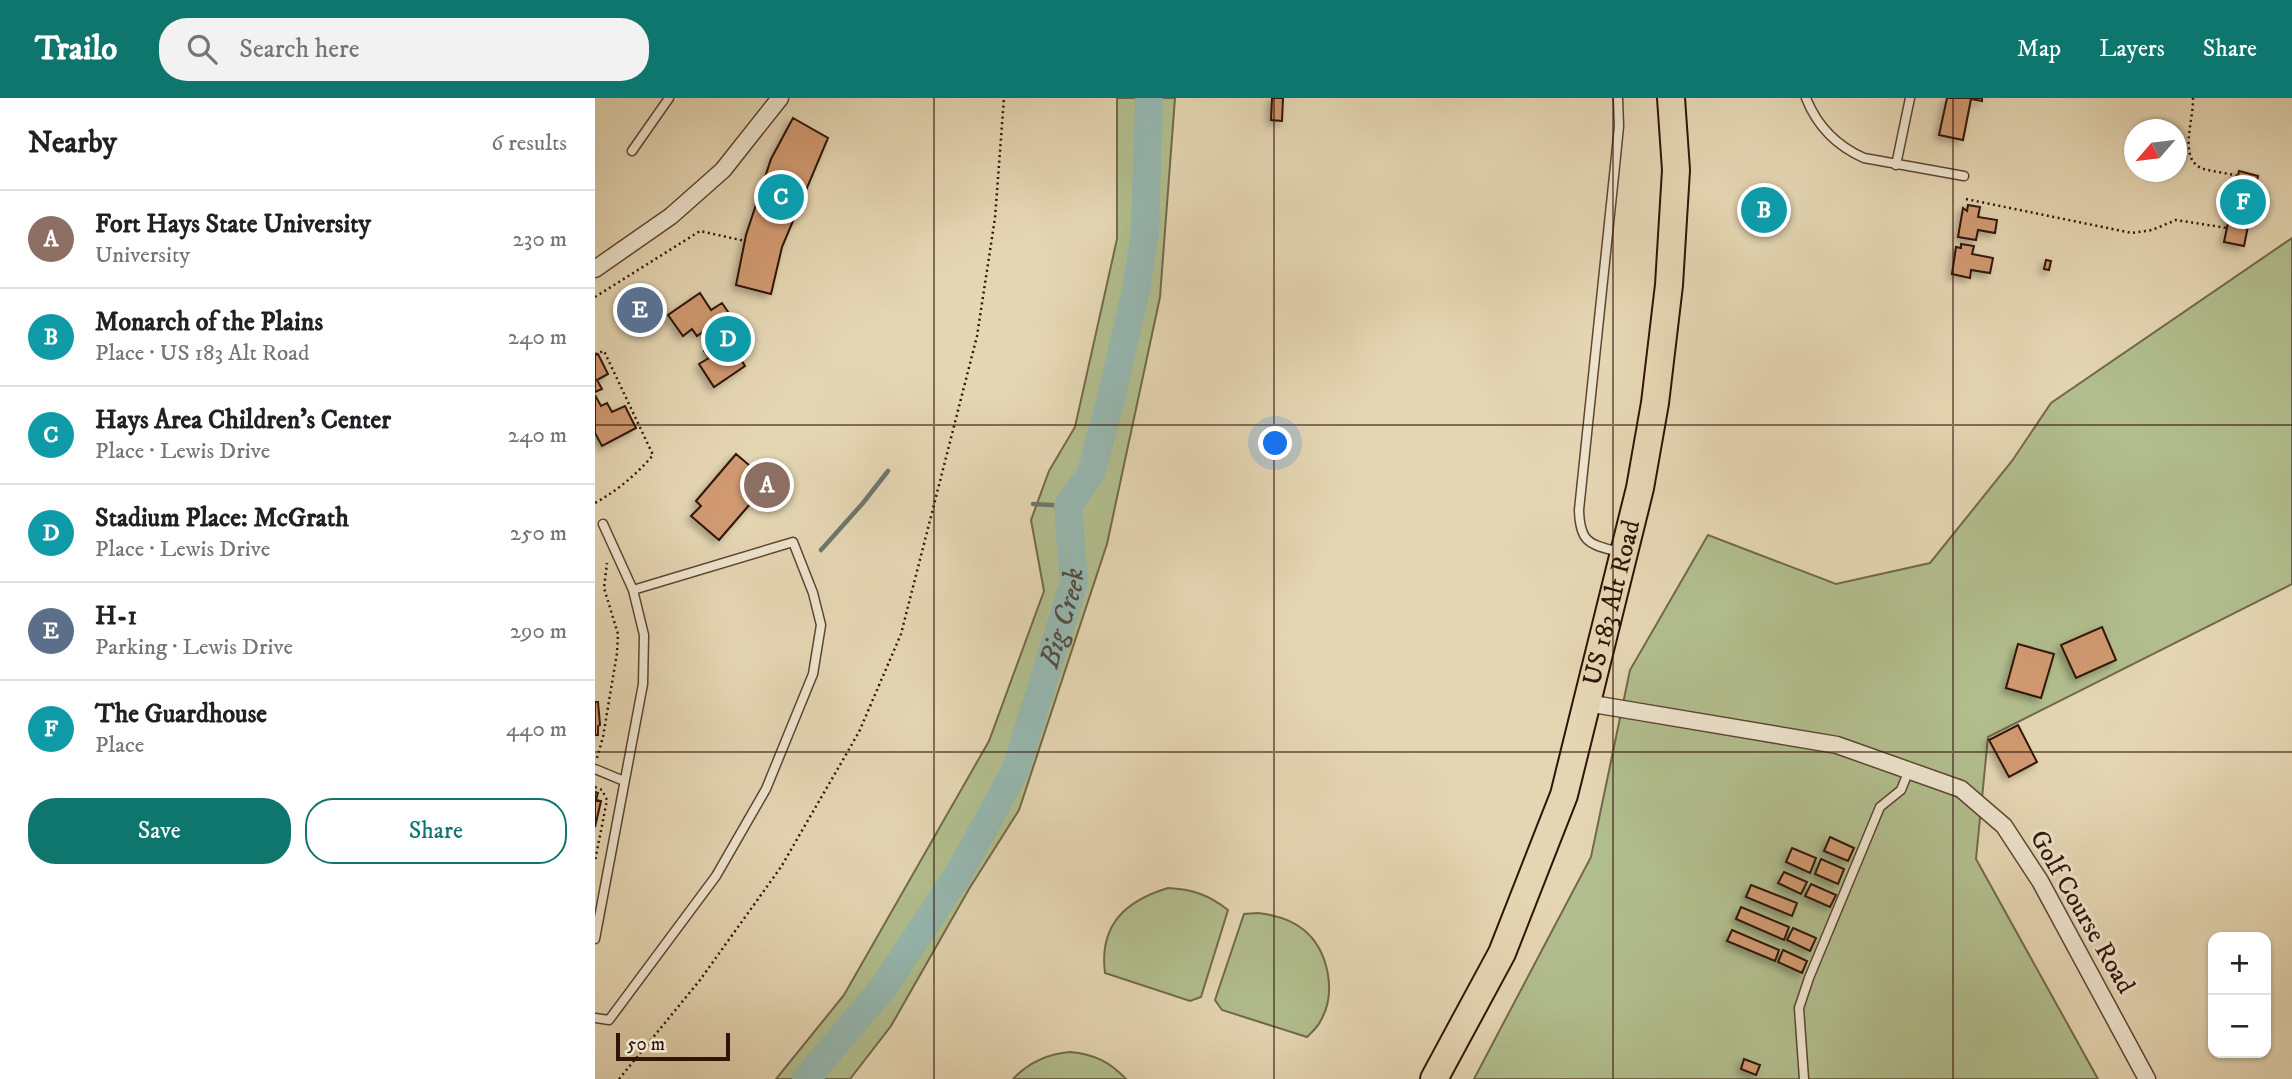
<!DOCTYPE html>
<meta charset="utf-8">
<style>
:root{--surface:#fff;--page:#f2f2f2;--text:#202124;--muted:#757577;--line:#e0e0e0;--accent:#0f766e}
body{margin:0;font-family:"IM FELL DW Pica",serif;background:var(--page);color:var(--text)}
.controls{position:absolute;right:21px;bottom:21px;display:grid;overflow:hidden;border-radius:14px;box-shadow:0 2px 5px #0004}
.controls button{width:63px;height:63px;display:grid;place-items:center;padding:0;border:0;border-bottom:2px solid var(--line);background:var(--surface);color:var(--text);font:35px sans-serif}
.compass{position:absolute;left:1529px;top:21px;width:63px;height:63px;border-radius:50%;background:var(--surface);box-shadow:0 2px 5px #0004;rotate:242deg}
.scale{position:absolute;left:21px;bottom:18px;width:114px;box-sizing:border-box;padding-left:7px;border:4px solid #311407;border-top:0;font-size:19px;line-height:24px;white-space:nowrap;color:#311407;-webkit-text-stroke:5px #eee4ce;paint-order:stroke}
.you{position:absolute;left:681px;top:346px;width:24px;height:24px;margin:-18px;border:5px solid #fff;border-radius:50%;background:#1a73e8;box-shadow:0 0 0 10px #1a73e833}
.badge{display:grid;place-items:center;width:46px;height:46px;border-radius:50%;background:var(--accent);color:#fff;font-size:23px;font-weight:700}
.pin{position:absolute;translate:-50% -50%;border:4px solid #fff;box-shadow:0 2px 7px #0006}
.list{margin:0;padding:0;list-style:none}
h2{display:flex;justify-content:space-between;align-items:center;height:91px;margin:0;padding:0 28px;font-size:30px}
h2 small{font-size:23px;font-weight:400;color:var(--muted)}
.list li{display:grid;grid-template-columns:46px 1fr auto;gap:21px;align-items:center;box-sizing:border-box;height:98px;padding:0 28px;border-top:2px solid var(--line)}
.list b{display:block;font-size:26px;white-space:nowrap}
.list p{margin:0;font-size:23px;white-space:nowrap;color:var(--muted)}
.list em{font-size:23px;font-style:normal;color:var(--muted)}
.actions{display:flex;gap:14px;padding:21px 28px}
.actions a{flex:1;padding:16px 0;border:2px solid var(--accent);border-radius:28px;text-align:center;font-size:24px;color:var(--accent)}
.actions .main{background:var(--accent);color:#fff}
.icon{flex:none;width:38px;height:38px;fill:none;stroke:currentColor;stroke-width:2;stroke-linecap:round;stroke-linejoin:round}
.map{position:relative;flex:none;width:1697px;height:981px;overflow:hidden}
header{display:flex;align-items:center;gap:42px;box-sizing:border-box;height:98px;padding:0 35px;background:var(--accent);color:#fff}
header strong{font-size:33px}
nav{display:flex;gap:38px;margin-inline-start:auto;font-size:24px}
.search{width:490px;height:63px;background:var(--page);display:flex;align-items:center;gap:18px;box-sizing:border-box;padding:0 24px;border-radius:28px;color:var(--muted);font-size:26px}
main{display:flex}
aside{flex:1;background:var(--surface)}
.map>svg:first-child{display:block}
</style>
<header>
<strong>Trailo</strong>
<div class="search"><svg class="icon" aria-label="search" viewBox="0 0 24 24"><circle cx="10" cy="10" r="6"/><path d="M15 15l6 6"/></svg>Search here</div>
<nav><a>Map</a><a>Layers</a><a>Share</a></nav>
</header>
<main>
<aside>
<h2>Nearby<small>6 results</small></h2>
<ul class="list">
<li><span class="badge" style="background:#8d6e63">A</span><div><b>Fort Hays State University</b><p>University</p></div><em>230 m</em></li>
<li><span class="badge" style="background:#0f9aa8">B</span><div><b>Monarch of the Plains</b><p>Place · US 183 Alt Road</p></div><em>240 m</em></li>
<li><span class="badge" style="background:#0f9aa8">C</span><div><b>Hays Area Children's Center</b><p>Place · Lewis Drive</p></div><em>240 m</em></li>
<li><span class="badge" style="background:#0f9aa8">D</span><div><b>Stadium Place: McGrath</b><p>Place · Lewis Drive</p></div><em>250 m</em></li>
<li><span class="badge" style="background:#5c6f8a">E</span><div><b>H-1</b><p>Parking · Lewis Drive</p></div><em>290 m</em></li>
<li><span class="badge" style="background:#0f9aa8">F</span><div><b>The Guardhouse</b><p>Place</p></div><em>440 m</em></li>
</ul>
<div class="actions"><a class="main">Save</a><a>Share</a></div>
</aside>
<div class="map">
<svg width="1697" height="981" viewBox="0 0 1697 981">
<defs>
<filter id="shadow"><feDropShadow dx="-4" dy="4" stdDeviation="3.5" flood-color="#0004"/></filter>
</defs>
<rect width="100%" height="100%" fill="#e5d6b3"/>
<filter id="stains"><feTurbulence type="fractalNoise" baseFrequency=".00286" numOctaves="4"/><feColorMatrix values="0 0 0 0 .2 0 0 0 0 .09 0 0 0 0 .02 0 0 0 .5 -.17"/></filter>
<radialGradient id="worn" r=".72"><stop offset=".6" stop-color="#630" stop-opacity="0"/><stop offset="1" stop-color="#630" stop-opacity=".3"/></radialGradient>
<!-- green -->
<path fill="#b2be8e" stroke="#72694a" stroke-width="2" d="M522,0H580L565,199L512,446L424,712L374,791L296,928L255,981H181L249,897L394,643L449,493L436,422L454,373L480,329L522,141Z
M1697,140V486L1393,639L1381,761L1503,981H879L996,759L1035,572L1113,437L1241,486L1335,465L1417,363L1456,305Z
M573,790C597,791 614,797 633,812L606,899L595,903L510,875C504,827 530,803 573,790Z
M663,815C680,817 696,821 709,832C733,852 742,894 726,922C723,929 717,934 712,939L627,912L620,902L649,816Z
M475,954C499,956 515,964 531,981H418C434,964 452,956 475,954Z"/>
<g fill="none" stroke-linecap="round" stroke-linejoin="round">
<!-- stream -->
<path stroke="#6e766d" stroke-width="4.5" d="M438,406L473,408
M226,452L268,405L293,373"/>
<!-- river -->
<path stroke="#96b8b1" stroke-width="28" id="s1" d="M211,981L288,890L363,777L420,673L479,485L473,408L496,375L515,304L541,192L550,134L554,0"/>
</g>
<!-- building -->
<path fill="#d09971" stroke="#311407" stroke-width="2" filter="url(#shadow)" d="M677,0H688L687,23L676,22Z
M1352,0H1387V3L1376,1L1368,42L1344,37Z
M198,20L233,40L187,149L176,196L141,187L151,137L176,61Z
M1644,73L1663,78L1649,148L1629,144Z
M1373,107L1385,109L1383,119L1402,122L1400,135L1383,132L1381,142L1363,139L1368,110L1372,113Z
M1366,146L1379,148L1377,156L1398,160L1395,175L1376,172L1375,180L1357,176L1361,149L1366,150Z
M1451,162L1456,163L1454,172L1449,171Z
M105,195L116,212L127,205L153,243L140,252L150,268L119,289L104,266L114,260L109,253L119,246L109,233L102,238L97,231L88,238L73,217Z
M3,256L13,276L2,282L7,291L0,294V257Z
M0,297L6,308L12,305L17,314L30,308L41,330L7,348L0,335Z
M141,356L174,384L124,442L96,418L106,408L101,403Z
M1507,529L1521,562L1481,580L1466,547Z
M1423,546L1459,556L1446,600L1411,590Z
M0,604H3L5,627L3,628V637H0Z
M1423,627L1442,664L1414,679L1394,642Z
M0,694L3,695L1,702L6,703L0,729Z
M1235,739L1259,750L1253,763L1229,753Z
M1197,750L1221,760L1215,775L1191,764Z
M1226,761L1249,771L1243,786L1220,776Z
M1189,774L1212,784L1206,796L1183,785Z
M1216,786L1241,797L1235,809L1210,798Z
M1156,787L1202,805L1197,818L1151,799Z
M1146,809L1194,829L1189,842L1141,821Z
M1198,830L1221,840L1215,853L1192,842Z
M1137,832L1184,852L1180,863L1132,843Z
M1188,852L1212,863L1207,875L1183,864Z
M1149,961L1165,967L1161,977L1146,971Z"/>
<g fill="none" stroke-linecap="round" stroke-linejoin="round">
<defs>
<path id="service" d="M1023,0L1024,28L1020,68L984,412C985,448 997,446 1027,455
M1211,0C1222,28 1242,48 1269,60L1369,78
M37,53L74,0
M1301,67L1315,0
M8,426L38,492
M0,671L29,683
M0,841L48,586L49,537L38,492L198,444L218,495L226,527L218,576L171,691L121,778L14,922L0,920
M1209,981L1204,910L1214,880L1285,709L1306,692L1314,672"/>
<path id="minor" d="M0,171L76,118L128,72L185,0
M992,605L1242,647L1366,691L1409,728L1445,783L1552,981"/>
<g id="trunk">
<path id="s2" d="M839,981L907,855L969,697L1045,390L1060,305L1074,187L1081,72L1076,0"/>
</g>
</defs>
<!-- service casing -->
<use href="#service" stroke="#5e4432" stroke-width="11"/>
<!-- minor casing -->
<use href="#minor" stroke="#5e4432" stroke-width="19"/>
<!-- trunk casing -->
<use href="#trunk" stroke="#311407" stroke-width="30"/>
<!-- path -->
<path stroke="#311407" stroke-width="2.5" stroke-dasharray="2 3.5" stroke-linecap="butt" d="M1598,0C1599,22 1582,63 1609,71C1620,74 1632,75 1643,78
M1371,101L1537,135L1557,132L1581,122L1632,130
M0,199L105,133L150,143
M0,256L9,253L58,357C41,377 23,392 0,405
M2,660L8,639L22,555L23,536L9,490L12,465
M0,689L7,692L12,702L0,763
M24,981L105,882L186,769L264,634L306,536L382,238L400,120L409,0"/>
<!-- service -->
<use href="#service" stroke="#eee4ce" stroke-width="8"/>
<!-- minor -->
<use href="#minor" stroke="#eee4ce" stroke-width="16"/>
<!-- trunk -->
<use href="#trunk" stroke="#e5d6b3" stroke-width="26"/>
</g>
<!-- grid -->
<path fill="none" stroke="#311407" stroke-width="2" stroke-opacity="0.55" d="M339,0V981M679,0V981M1018,0V981M1358,0V981M0,327H1697M0,654H1697"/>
<g text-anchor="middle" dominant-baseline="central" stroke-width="6" stroke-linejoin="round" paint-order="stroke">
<!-- street labels -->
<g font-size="26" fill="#311407" stroke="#eee4ce">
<text stroke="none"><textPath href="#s2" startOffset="511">US 183 Alt Road</textPath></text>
<text transform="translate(1487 814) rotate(60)">Golf Course Road</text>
</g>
<!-- water labels -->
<g font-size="28" font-style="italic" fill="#544d42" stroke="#eee4ce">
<text stroke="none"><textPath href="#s1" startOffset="534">Big Creek</textPath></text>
</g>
</g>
<rect width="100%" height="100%" filter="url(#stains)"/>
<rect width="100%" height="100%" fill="url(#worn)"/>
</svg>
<div class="controls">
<button>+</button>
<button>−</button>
</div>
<svg class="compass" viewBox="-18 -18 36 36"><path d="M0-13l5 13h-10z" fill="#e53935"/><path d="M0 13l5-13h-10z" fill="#757577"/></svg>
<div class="scale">50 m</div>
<div class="you"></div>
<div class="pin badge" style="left:172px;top:387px;background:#8d6e63">A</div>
<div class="pin badge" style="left:1169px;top:112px;background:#0f9aa8">B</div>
<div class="pin badge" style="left:186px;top:99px;background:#0f9aa8">C</div>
<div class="pin badge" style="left:133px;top:241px;background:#0f9aa8">D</div>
<div class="pin badge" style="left:45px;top:212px;background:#5c6f8a">E</div>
<div class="pin badge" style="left:1648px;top:104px;background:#0f9aa8">F</div>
</div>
</main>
